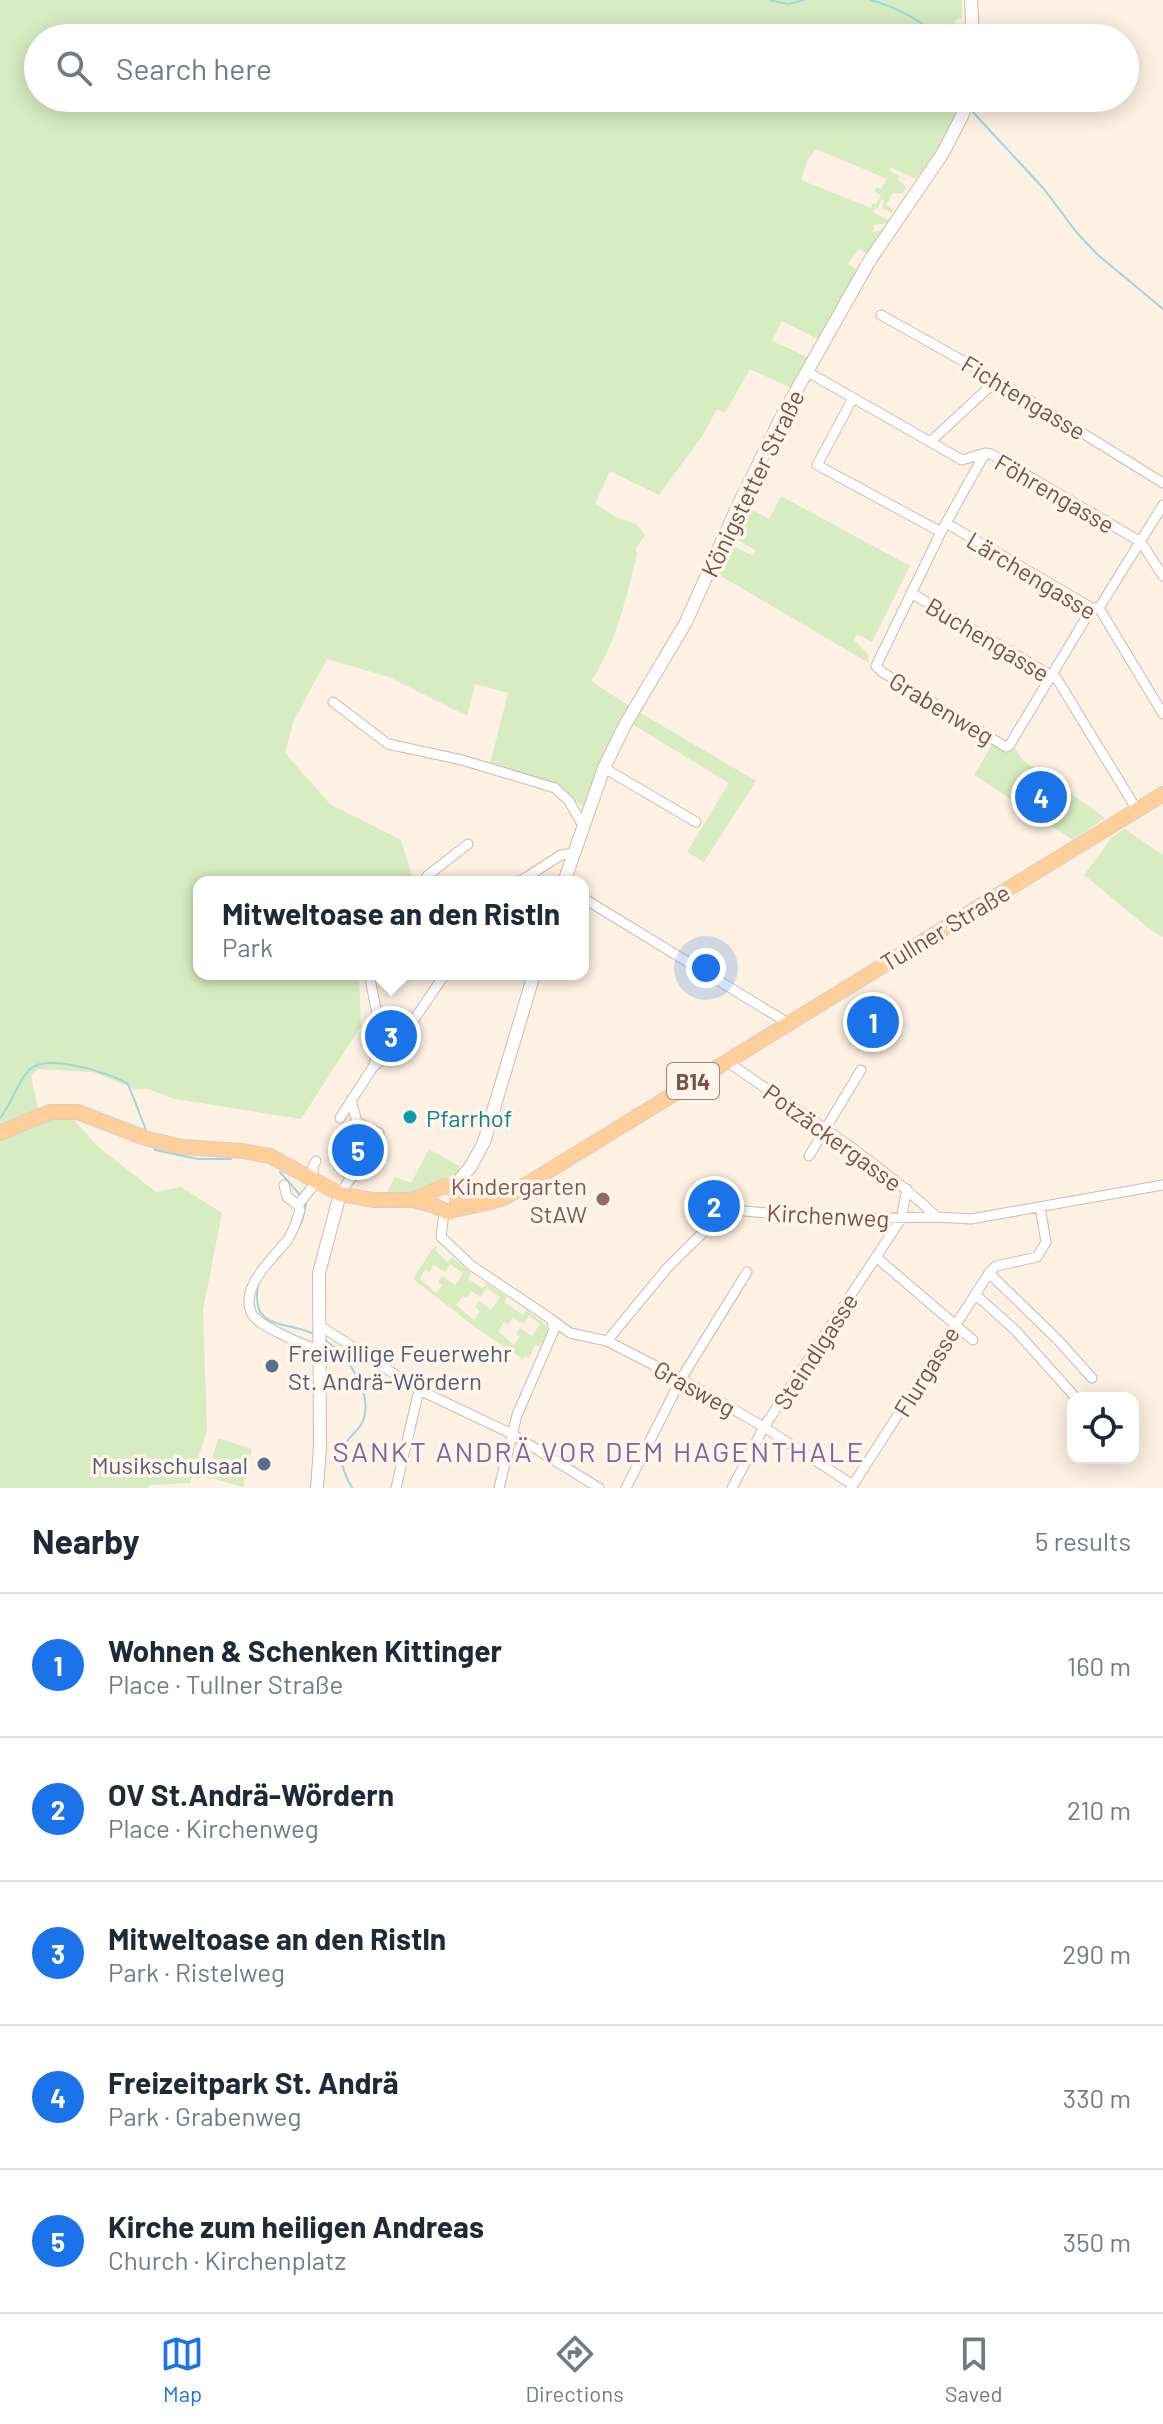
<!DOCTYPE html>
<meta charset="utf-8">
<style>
:root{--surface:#fff;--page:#f6f6f7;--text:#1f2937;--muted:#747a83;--line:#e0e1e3;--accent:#1a73e8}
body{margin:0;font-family:Barlow,sans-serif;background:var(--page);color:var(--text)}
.controls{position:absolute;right:24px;bottom:24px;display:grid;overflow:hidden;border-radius:16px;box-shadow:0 4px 20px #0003}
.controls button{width:72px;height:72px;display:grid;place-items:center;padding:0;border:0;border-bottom:2px solid var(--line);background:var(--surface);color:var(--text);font:40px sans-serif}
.you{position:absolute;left:706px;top:968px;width:28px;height:28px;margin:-20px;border:6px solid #fff;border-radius:50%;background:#1a73e8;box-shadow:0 0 0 12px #1a73e833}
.badge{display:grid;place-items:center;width:52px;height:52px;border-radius:50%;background:var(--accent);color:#fff;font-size:26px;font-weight:700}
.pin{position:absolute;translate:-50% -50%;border:4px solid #fff;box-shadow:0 2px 8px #0006}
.popup{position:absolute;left:193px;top:876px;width:396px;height:104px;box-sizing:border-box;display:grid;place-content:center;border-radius:16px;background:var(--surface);filter:drop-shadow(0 2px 6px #0005);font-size:26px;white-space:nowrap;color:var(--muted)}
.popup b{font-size:30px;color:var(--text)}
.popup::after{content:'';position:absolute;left:50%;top:100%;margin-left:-16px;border:16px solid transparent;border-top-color:var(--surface)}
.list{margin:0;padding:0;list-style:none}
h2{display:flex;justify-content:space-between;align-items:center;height:104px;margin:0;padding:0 32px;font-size:34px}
h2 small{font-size:26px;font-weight:400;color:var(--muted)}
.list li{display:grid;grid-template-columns:52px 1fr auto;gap:24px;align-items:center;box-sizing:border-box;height:144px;padding:0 32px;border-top:2px solid var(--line)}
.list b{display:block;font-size:30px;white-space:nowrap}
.list p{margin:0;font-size:26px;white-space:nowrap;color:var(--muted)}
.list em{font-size:26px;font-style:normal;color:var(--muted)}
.icon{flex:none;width:44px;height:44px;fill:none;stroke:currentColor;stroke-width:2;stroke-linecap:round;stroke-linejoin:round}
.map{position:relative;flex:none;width:1163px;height:1488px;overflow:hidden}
.search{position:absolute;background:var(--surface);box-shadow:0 4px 20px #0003;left:24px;right:24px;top:24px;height:88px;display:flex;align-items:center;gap:20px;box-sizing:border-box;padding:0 28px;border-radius:44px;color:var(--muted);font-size:30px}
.sheet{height:824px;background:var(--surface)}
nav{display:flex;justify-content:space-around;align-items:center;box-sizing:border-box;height:112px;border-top:2px solid var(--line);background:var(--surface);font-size:22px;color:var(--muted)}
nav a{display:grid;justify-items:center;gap:4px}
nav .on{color:var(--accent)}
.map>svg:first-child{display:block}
</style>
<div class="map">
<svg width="1163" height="1488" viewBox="0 0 1163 1488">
<rect width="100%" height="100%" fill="#fdf1e3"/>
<!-- green -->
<path fill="#d7ecc1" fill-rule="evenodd" d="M0,0H962V19L955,20V34L959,38H690L666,29L665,38H38V98H963C954,120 945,146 929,165C924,171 920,172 916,179L890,167V171L907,180L899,177L898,180L907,187L901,194L893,193L886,205L893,209L892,213L882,208L884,200L882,199L878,208L873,210V212L890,221L888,223L874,225L873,232L884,230L867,254L859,249L848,264L857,270L819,340L782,321L772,341L810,358L793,389L750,369L725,413L717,409L703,435L659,495L610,471L595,504L616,517L636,524L645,535L636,548L637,555C626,598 616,644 591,681L629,706L583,807L556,786L490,764L508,693L475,684L467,716L389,677L327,659L294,720L285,753L330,804L401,840L414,882H199V974H359L361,1026L301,1119L175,1099L148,1089H135L93,1072L38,1069L31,1075L38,1109L74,1120L97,1146L156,1192L181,1187L222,1213L203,1310L207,1430L190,1483L149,1485L148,1488H0ZM816,149L887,179L881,189L876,187L875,192L881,195L876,204L873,203L871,208L801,180L808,159Z
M781,496L910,566L872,642L857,634L854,640L867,653L869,663L714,572L728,543L753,556L756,550L731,537L745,506L769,519Z
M639,712L756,781L704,862L687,852L729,783L632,724Z
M992,745L1007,753L1014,747L1023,760L1105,818L1073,840L974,775Z
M1125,829L1163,855V937L1151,930L1084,875L1112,837Z
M399,1015L407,1024L378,1060L384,1039L383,1019Z
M429,1149L459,1166L458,1174L415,1193L386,1194L395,1177L411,1183Z
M438,1245L435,1250L448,1262L452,1257L471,1273L468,1279L483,1288L486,1283L507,1297L504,1302L523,1315L527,1310L545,1324L548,1332L539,1347L535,1345L529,1358L524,1356L523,1359L475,1327L413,1279L433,1248ZM450,1264L463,1273L455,1285L442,1276L438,1282L442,1285L436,1293L420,1279L425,1270L430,1272L434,1265L445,1272ZM486,1288L500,1297L491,1310L479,1301L475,1307L480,1311L474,1320L456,1305L463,1296L467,1298L471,1291L481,1297ZM529,1316L540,1324L532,1336L520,1328L516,1334L520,1337L514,1345L498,1331L504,1322L508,1325L513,1317L523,1324Z
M218,1438L252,1449L243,1487L207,1477Z"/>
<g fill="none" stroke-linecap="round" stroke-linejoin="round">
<!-- stream -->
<path stroke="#9cd7da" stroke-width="2" d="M770,0L788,4L804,0
M870,0C898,7 920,22 945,38
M959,103L960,98
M970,109L1044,189L1077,233L1098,255L1163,309
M0,1118C11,1105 19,1079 30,1069C48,1053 110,1073 128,1084L146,1130
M154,1147L155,1150L198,1159H231
M280,1172L300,1195
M293,1239L302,1221L306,1204
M258,1285C250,1332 287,1320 316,1335
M325,1340C347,1355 374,1393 363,1421C359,1431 348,1437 344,1446C338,1461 345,1475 352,1488"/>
<defs>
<path id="minor" d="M881,315L997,380L1163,483
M806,371L962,460L985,453L991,454L1141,542L1163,576
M853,398L817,465L941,532
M930,442L997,380
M985,453L941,532L876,666L882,672L1006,747L1009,746L1092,608
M946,523L1092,608H1099L1163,714
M911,593L1057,679L1137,810
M1099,608L1163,505
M333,702L388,744L462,760L555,788L569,801L582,824
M604,768L696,822
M426,882L427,876L468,844
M519,882L561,855L573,853
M583,898L788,1023
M369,974L382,1038L374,1064
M726,1061C798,1111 873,1157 937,1217
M340,1118L373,1067L394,1049L445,974
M809,1156L861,1070
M316,1161L313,1166V1186L298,1205L300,1210C297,1220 294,1230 288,1239C275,1257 238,1287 252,1314C258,1323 268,1327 277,1332C291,1339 303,1345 317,1349
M352,1177L338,1165C338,1148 349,1135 357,1122
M284,1185L287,1197L298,1205
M907,1189L901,1219L876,1257L973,1340
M340,1194C344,1189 347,1182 352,1177C368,1160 379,1159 379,1133L357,1122L351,1100
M444,1212L441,1237L472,1266L551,1319L554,1330L517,1415L499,1488
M989,1273L1058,1340L1092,1378
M975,1294L1016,1331L1076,1398
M551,1319L570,1333L607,1341L681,1379L764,1427L853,1485
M319,1325L419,1390L512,1434L599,1488
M607,1341L668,1267L724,1212L733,1210L838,1219L937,1217L971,1219L1163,1185
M396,1488L419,1390
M626,1488L681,1379L747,1272
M732,1488L764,1427L876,1257
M851,1488L989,1273L996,1266L1037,1257L1046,1242L1040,1207"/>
<path id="secondary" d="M971,0L973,38
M564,882L604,768L625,725L686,622L737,508L783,414L870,260L943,153L962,116L968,98
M453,1188L471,1166L484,1142L534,974
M317,1488L320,1447L319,1273L340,1194"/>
<path id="primary" d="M0,1133L50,1112H78L145,1138L182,1147L243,1151L270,1156L340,1194L373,1200H413L442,1187L449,1186L459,1194L456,1207
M413,1200L435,1206L447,1212C466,1206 487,1205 506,1197L1163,794"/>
</defs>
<!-- minor casing -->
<use href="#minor" stroke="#d1b9ac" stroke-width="11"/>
<!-- secondary casing -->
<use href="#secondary" stroke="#d5b8a9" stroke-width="14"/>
<!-- primary casing -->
<use href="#primary" stroke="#d9cfcc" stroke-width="16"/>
<!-- minor -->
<use href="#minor" stroke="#fff" stroke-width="9"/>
<!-- secondary -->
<use href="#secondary" stroke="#fff" stroke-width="12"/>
<!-- primary -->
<use href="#primary" stroke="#ffce99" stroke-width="14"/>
</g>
<!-- markers -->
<circle fill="#0f9aa8" stroke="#fff5eb" stroke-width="3" cx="410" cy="1117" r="8"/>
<circle fill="#8d6e63" stroke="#fff5eb" stroke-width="3" cx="603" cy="1199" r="8"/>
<g fill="#5c6f8a" stroke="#fff5eb" stroke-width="3">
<circle cx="272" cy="1366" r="8"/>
<circle cx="264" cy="1464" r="8"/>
</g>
<g text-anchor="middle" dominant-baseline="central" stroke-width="7" stroke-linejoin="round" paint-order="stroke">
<!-- shield labels -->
<rect fill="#fff5eb" stroke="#a08479" stroke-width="2" x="667" y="1063" width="52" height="36" rx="6"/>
<g font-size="22" font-weight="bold" fill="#775448">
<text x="693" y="1081">B14</text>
</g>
<!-- street labels -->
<g font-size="24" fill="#775448" stroke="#fff5eb">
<text transform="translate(1024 397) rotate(31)">Fichtengasse</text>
<text transform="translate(752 483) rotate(-64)">Königstetter Straße</text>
<text transform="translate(1055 493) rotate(30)">Föhrengasse</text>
<text transform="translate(1032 575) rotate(31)">Lärchengasse</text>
<text transform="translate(988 639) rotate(31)">Buchengasse</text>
<text transform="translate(942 708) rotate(31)">Grabenweg</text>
<text transform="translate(945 927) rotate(-31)">Tullner Straße</text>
<text transform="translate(833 1137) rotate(36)">Potzäckergasse</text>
<text transform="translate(828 1215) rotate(3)">Kirchenweg</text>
<text transform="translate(815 1351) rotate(-57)">Steindlgasse</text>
<text transform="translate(926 1371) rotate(-58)">Flurgasse</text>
<text transform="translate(695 1388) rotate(29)">Grasweg</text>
</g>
<!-- culture labels -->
<g font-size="24" fill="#0d838f" stroke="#fff5eb" text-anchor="start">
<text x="426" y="1117">Pfarrhof</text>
</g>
<!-- education labels -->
<g font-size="24" fill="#785e54" stroke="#fff5eb" text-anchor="end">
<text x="587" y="1185">Kindergarten<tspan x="587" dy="28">StAW</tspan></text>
</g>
<!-- service labels -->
<g font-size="24" fill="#4e5e75" stroke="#fff5eb" text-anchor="start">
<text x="288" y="1352">Freiwillige Feuerwehr<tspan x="288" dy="28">St. Andrä-Wördern</tspan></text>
<text x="248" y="1464" text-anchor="end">Musikschulsaal</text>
</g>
<!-- quarter labels -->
<g font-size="28" letter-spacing="2" fill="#82639b" stroke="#fff5eb">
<text x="599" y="1451">SANKT ANDRÄ VOR DEM HAGENTHALE</text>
</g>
</g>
</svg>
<div class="controls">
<button><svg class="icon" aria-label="locate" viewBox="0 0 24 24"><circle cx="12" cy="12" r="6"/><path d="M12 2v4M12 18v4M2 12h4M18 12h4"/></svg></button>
</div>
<div class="you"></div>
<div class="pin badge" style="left:873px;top:1022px">1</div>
<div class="pin badge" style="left:714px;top:1206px">2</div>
<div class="pin badge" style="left:391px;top:1036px">3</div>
<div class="popup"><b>Mitweltoase an den Ristln</b>Park</div>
<div class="pin badge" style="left:1041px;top:797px">4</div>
<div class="pin badge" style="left:358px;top:1150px">5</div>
<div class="search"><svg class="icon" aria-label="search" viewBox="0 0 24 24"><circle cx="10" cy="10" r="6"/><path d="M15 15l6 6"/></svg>Search here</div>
</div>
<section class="sheet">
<h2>Nearby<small>5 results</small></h2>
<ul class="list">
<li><span class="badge">1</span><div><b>Wohnen &amp; Schenken Kittinger</b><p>Place · Tullner Straße</p></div><em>160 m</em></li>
<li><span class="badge">2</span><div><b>OV St.Andrä-Wördern</b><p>Place · Kirchenweg</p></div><em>210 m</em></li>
<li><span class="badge">3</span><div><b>Mitweltoase an den Ristln</b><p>Park · Ristelweg</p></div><em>290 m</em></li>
<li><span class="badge">4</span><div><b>Freizeitpark St. Andrä</b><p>Park · Grabenweg</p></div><em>330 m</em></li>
<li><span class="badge">5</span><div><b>Kirche zum heiligen Andreas</b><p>Church · Kirchenplatz</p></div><em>350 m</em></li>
</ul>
</section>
<nav>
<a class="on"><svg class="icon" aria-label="map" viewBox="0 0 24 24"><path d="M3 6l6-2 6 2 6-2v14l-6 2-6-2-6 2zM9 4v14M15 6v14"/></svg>Map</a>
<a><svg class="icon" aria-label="directions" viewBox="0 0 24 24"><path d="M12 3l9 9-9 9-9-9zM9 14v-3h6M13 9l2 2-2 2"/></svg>Directions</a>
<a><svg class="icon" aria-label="saved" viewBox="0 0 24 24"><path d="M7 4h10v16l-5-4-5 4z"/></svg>Saved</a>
</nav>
